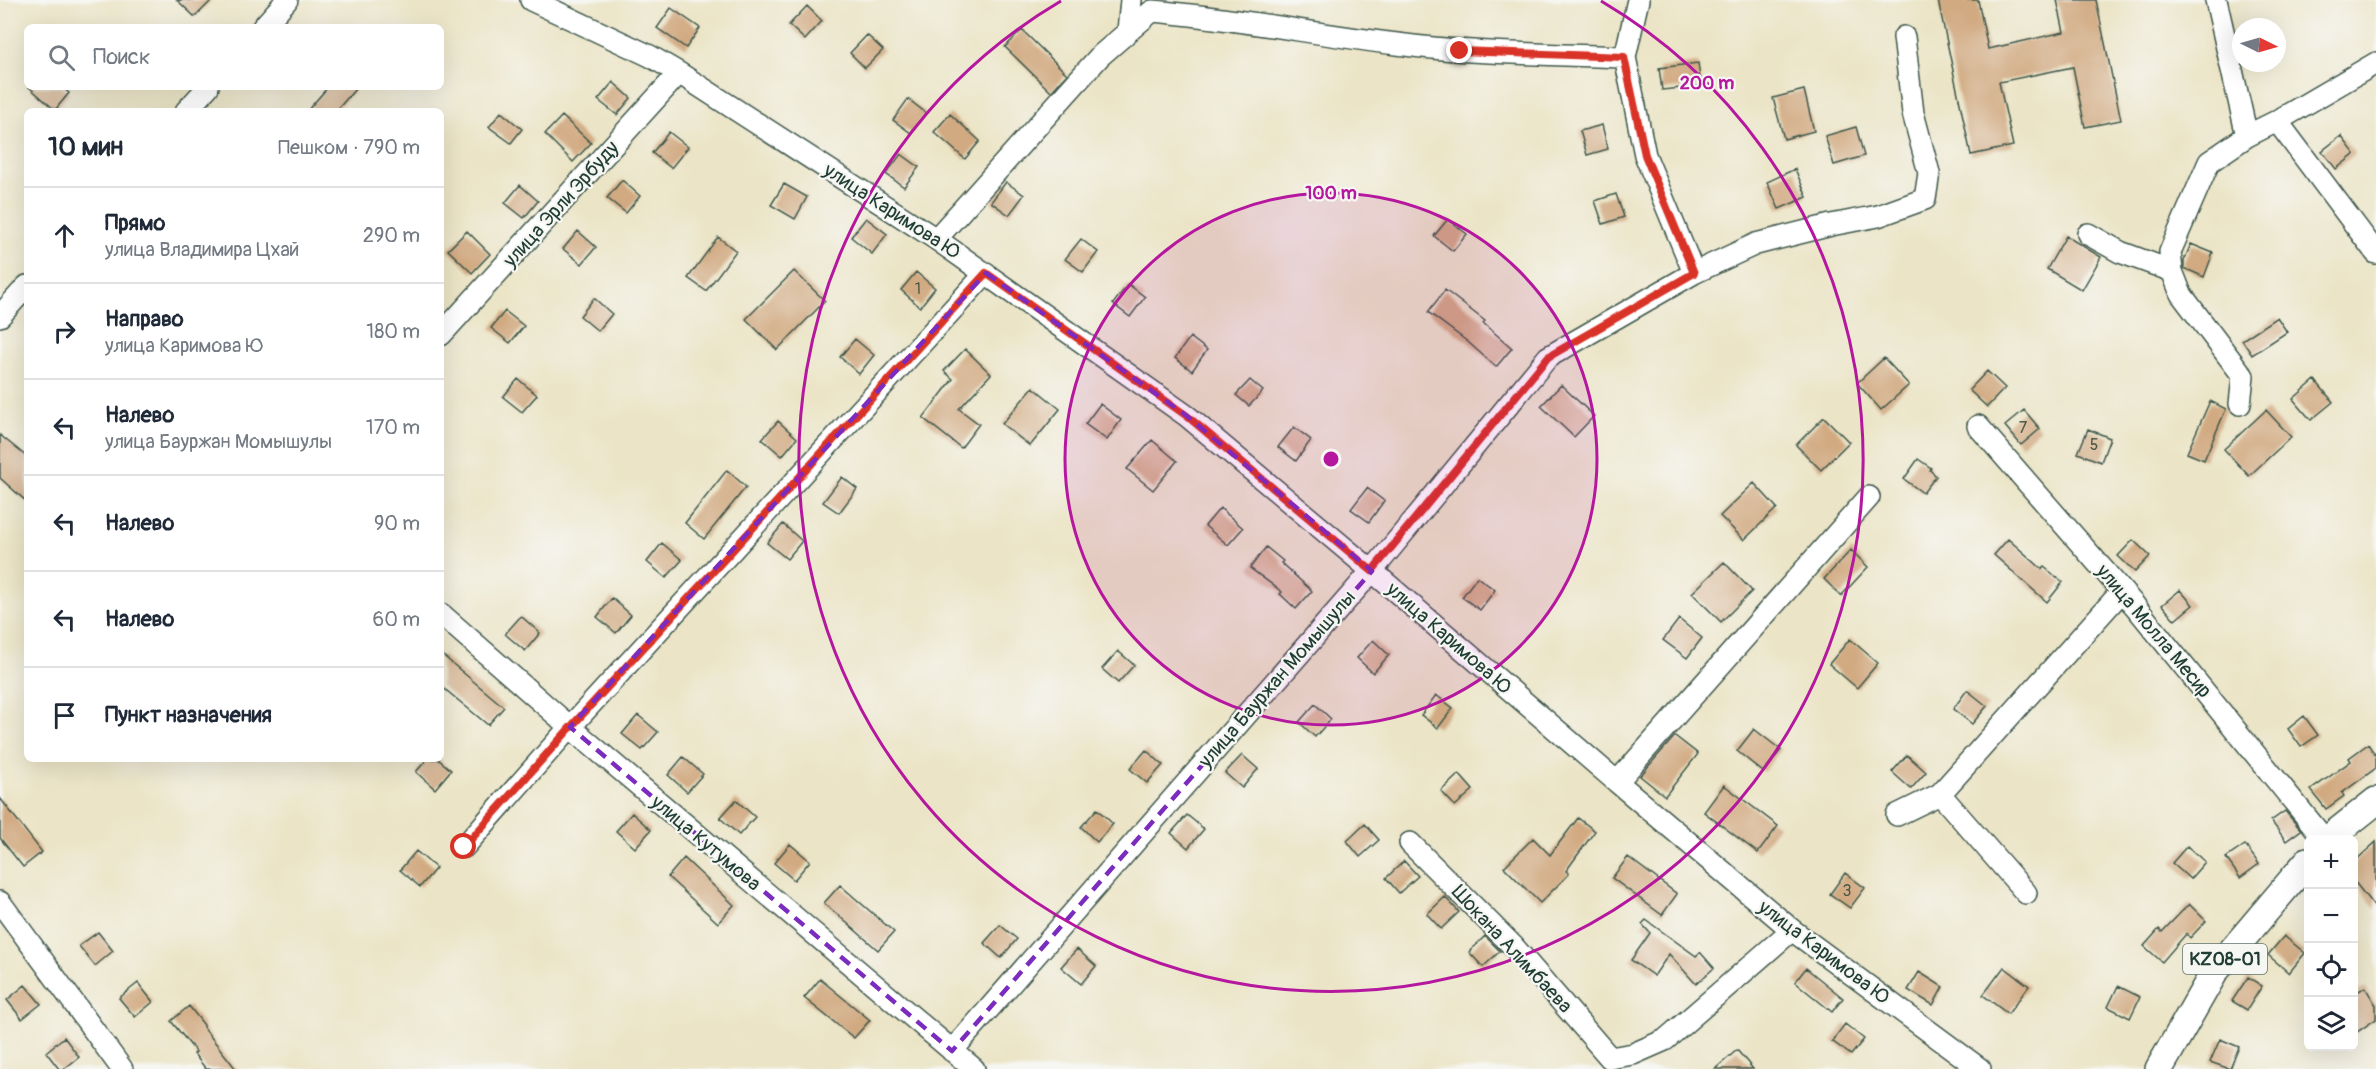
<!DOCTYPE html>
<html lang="ru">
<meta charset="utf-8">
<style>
:root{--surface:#fff;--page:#f2f2f3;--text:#1f2937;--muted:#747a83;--line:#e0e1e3}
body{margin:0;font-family:Pangolin,sans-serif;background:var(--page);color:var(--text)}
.controls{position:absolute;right:18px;bottom:18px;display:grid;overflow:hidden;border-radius:9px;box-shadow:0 6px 24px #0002}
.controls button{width:54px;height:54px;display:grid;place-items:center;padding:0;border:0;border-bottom:2px solid var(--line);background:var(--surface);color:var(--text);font:30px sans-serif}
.compass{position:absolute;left:2232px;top:18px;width:54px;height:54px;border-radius:50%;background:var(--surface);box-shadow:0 6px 24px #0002;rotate:95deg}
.stop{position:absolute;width:18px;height:18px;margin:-14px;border:4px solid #d93025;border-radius:50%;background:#fff}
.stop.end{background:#d93025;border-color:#fff;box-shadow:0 2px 6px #0008}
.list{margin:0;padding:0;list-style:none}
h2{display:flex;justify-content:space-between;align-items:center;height:78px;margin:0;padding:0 24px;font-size:26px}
h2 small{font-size:20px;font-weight:400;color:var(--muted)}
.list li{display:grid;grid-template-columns:39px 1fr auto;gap:18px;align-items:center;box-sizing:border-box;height:96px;padding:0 24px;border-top:2px solid var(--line)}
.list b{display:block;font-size:22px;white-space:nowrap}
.list p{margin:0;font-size:20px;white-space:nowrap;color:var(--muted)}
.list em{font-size:20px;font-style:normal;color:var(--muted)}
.icon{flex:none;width:33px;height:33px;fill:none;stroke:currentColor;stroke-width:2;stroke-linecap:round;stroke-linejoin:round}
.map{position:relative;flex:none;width:2376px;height:1069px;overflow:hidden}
.search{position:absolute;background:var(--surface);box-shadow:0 6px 24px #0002;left:24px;top:24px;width:420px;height:66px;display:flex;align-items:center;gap:15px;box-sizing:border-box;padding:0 21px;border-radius:9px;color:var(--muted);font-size:22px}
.panel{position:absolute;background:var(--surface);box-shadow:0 6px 24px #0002;left:24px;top:108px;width:420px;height:654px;border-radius:9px}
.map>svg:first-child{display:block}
</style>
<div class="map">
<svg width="2376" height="1069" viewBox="0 0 2376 1069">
<rect width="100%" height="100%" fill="#f6f6f2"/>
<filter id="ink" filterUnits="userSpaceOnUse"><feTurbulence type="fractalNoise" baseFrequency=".0167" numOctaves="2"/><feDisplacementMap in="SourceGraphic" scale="12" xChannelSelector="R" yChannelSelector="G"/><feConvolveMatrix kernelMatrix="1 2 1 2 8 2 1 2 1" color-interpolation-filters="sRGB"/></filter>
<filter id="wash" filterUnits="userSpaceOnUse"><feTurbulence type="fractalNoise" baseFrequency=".008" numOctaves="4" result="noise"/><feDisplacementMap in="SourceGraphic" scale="24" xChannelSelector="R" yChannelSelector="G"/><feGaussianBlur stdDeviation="1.35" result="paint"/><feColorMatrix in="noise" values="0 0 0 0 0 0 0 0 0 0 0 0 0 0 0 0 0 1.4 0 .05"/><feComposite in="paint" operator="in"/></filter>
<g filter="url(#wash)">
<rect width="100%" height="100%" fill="#ebe4c6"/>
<g id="blocks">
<!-- building -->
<path fill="#d1aa82" d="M177,0H212L195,17Z
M1938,0H1978L1988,49L2064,32L2057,0H2096L2121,120L2085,127L2073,67L1999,82L2013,146L1971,155Z
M807,6L822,21L805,40L789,25Z
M671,8L700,28L686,48L657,28Z
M1022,30L1067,74L1051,92L1005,47Z
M867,35L883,50L865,68L850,53Z
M1698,63L1701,86L1662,90L1659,68Z
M613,82L631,98L617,115L598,100Z
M29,87H62L69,93L55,110Z
M328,87H357L336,111H307Z
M1804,90L1814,131L1784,139L1773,98Z
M908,99L926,113L911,133L893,120Z
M501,112L522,129L511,143L489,127Z
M950,114L980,141L965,159L934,132Z
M562,116L591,143L573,162L545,134Z
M1602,125L1608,149L1587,155L1580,131Z
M1856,127L1864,156L1834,165L1825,136Z
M669,132L688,147L671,168L652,153Z
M2341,136L2355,154L2336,169L2322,151Z
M901,154L919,167L904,187L886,174Z
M1795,169L1807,197L1779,209L1767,182Z
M622,180L640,196L626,213L607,198Z
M1006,182L1024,195L1009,215L991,202Z
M784,184L807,197L795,219L771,205Z
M520,185L538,201L524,218L505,203Z
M1616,194L1624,217L1603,224L1595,201Z
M866,218L887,234L872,254L851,237Z
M1448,219L1467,234L1453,251L1434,236Z
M467,231L490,254L472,273L448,250Z
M578,231L596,247L582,264L563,249Z
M2066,236L2101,257L2082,290L2047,269Z
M718,237L736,251L706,291L688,278Z
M1081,239L1098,252L1083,272L1065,259Z
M2191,244L2213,253L2204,277L2184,268V261Z
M794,271L825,301L777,350L746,319Z
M916,272L935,288L920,307L901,290Z
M1128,284L1145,297L1130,317L1113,304Z
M1445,290L1485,321L1483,323L1512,348L1496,367L1468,342L1428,312Z
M594,298L612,314L598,331L580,316Z
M505,311L524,326L510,343L491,328Z
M2277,317L2287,332L2252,355L2242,340Z
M1190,337L1207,350L1192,371L1175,358Z
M855,339L874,355L859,374L840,357Z
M965,349L991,374L959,409L979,424L961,448L923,418L953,379L944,371Z
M1884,358L1909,385L1881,410L1857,383Z
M1987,371L2005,388L1987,407L1969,390Z
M518,379L537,395L522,412L503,397Z
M1250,380L1263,391L1249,406L1236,395Z
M2315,380L2333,402L2311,420L2293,399Z
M1561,385L1594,416L1574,437L1541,406Z
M1033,387L1060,409L1030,446L1002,424Z
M2210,401L2226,409L2204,460L2187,453Z
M1100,404L1121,420L1107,440L1085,424Z
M2024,410L2040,429L2021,445L2005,426Z
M2266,410L2291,437L2249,476L2224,449Z
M1824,417L1849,442L1821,470L1796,445Z
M778,421L797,438L782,456L762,439Z
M1294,427L1311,440L1296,461L1278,447Z
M2088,429L2110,438L2101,462L2078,453Z
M0,435L27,457V502L0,478Z
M1152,440L1177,461L1153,490L1127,469Z
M1918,459L1931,468L1930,470L1936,476L1923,493L1904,479Z
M727,470L746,487L704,539L685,523Z
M842,477L857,489L839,513L823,502Z
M1754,483L1777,508L1744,540L1720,516Z
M1367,488L1384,501L1369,522L1351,509Z
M1220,508L1243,528L1228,545L1205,526Z
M783,524L802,541L787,559L767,543Z
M2008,539L2042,569L2044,567L2063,582L2047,602L1994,555Z
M2133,540L2150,556L2135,572L2118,556Z
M662,543L682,560L666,578L647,562Z
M1266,547L1283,561L1281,563L1312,591L1296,609L1280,594L1282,592L1250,568Z
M1851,550L1868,567L1841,596L1824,579Z
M1724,562L1752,591L1721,622L1692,593Z
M1477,577L1495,590L1480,610L1462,597Z
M2180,590L2193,605L2175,620L2162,605Z
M612,598L631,615L616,633L597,617Z
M521,616L540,633L525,651L505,634Z
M1679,619L1702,638L1687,658L1663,640Z
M1850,639L1878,663L1857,688L1829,664Z
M1373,640L1389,655L1373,673L1357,658Z
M1118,651L1134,665L1118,683L1102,669Z
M441,654L504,707L488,725L441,686Z
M1967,690L1987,706L1972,724L1953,709Z
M1436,695L1453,708L1438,728L1421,715Z
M1315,704L1331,719L1315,737L1299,722Z
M638,715L658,732L642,750L622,734Z
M2304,716L2318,735L2301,747L2288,729Z
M1754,729L1781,750L1763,772L1737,751Z
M1675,736L1698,754L1665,796L1640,776Z
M2368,744L2376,756V768L2342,793L2344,796L2326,809L2311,790L2351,761L2349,758Z
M1146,750L1163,765L1147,783L1130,769Z
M1242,755L1258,769L1242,788L1225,773Z
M1907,755L1926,772L1911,789L1892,772Z
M683,757L703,774L687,792L668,775Z
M427,759H438L451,770L435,789L416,772Z
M1459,774L1473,790L1455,806L1441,791Z
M1724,785L1778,826L1758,853L1704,812Z
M0,798L42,852L23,867L0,838Z
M736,800L755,817L739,835L720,818Z
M1097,809L1113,824L1097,842L1081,827Z
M2285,811L2301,830L2286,841L2271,821Z
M632,813L651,830L635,848L616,831Z
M1187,815L1204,829L1188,848L1171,833Z
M1578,818L1595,831L1566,871L1569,874L1540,903L1504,867L1533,838L1550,855Z
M1365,824L1379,840L1360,857L1347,841Z
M2376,842V909L2354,881V862Z
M790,844L810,861L794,880L774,863Z
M2245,845L2259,864L2240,878L2226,858Z
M2187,846L2205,862L2190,879L2172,863Z
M416,851L436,868L420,887L400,870Z
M1628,857L1677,894L1662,915L1612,878Z
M684,858L734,905L718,923L668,877Z
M1404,861L1418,876L1399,893L1386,878Z
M1845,873L1865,888L1850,908L1830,894Z
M840,885L894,932L878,950L824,903Z
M1445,897L1459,912L1441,929L1427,914Z
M2189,904L2206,921L2190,938L2186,934L2162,962L2144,946L2159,929L2162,932Z
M1646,920L1696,956L1700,952L1714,968L1696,984L1669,954L1654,976L1631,960L1650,933L1642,924Z
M1000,925L1017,939L1001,958L984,943Z
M98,932L113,951L95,966L79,946Z
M1485,936L1500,951L1483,967L1469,952Z
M2284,936L2305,953L2289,973L2268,955Z
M1077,949L1096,966L1081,984L1061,967Z
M2004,967L2029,986L2008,1014L1983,995Z
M1806,968L1843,998L1832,1012L1795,982Z
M1919,972L1943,987L1933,1005L1908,990Z
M2248,977L2262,986L2247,1010L2232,1001Z
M820,979L870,1020L854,1038L804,998Z
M138,983L153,1002L135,1017L119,998Z
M25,985L41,1004L22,1019L7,1000Z
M2118,986L2140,997L2130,1018L2108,1007Z
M2365,987L2376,1005V1019L2354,1034V994Z
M189,1006L204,1025L203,1027L236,1069H206L194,1054L196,1052L171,1021Z
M1845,1024L1864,1039L1851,1055L1832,1041Z
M64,1037L79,1057L64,1069H59L46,1052Z
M2220,1039L2239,1047L2230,1069L2210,1062Z
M1737,1050L1753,1069H1715Z"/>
</g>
</g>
<g filter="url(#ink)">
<use href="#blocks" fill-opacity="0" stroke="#3e564a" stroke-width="1.5"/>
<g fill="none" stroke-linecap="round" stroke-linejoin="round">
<defs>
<path id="minor" d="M531,0L650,56L679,73L936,239L1187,416L1372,571L1617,782
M1638,0L1625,57L1645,155L1694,273
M2216,0L2247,136
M263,27L287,0
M1128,31L1131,0
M186,111L208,87
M2277,121L2376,253
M2088,234L2120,252L2172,271
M936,239L1100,56L1152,11C1234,18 1315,34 1397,44C1472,54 1549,54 1625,57
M0,316L27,286
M441,335L679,73
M2240,404L2243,376L2181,294L2172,271L2170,252L2209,162L2247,136L2277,121L2376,63
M1978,426L2135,606L2325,840
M1869,497L1617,782L1792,930L1980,1069
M441,614L570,727L974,1069
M1940,794L2122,591
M1897,815L1940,794L2026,893
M1410,843L1514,947L1610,1058L1633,1054L1665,1040L1792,930
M464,847L570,727L986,273
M0,902L122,1069
M952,1051L1372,571L1548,357L1694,273L1756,244L1831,225L1878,216L1925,199L1929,173L1913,113L1904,37"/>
<path id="major" d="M2327,840L2376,801
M2159,1069L2215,971L2308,861"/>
</defs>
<!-- minor casing -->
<use href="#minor" stroke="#3e564a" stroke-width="24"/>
<!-- major casing -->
<use href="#major" stroke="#3e564a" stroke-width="30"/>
<!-- minor -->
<use href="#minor" stroke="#fff" stroke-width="21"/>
<!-- major -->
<use href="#major" stroke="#fff" stroke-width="27"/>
</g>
</g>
<g fill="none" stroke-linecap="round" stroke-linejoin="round" filter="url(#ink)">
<!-- route -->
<path stroke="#d93025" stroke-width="8" d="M464,847L570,728L986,273L1187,416L1372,571L1548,357L1694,273L1645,155L1624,57L1460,51"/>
</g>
<!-- marked area -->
<path fill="none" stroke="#7b2cbf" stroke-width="4.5" stroke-dasharray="12 8" stroke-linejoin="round" d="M986,273L1187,416L1372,571L952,1051L570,727Z"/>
<!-- distance rings -->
<circle cx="1331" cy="459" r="266" fill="#b5179e" fill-opacity=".12"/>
<g fill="none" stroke="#b5179e" stroke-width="3">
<circle cx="1331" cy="459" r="266"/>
<path d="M1601 1A532 532 0 1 1 1061 1"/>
</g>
<g text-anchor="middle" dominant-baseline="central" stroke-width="4.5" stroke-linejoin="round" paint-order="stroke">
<!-- number labels -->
<g font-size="16" fill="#4c5848">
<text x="918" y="289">1</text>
<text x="2023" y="428">7</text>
<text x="2094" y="445">5</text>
<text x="1847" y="891">3</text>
</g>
<!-- shield labels -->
<rect fill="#f6f6f2" stroke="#60746d" stroke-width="1.5" x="2183" y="944" width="84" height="30" rx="4.5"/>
<g font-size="18" font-weight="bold" fill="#1f3d34">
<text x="2225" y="959">KZ08-01</text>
</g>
<!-- street labels -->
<g font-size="20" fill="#1f3d34" stroke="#f6f6f2">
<text transform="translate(561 204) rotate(-48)">улица Эрли Эрбуду</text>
<text transform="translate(892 211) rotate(33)">улица Каримова Ю</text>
<text transform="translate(2154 631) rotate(50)">улица Молла Месир</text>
<text transform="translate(1449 638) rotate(41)">улица Каримова Ю</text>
<text transform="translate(1277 679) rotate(-49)">улица Бауржан Момышулы</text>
<text transform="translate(706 843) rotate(40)">улица Кутумова</text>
<text transform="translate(1512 949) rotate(47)">Шокана Алимбаева</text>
<text transform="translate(1824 952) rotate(37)">улица Каримова Ю</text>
</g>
</g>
<circle cx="1331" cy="459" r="9" fill="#b5179e" stroke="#f6f6f2" stroke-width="3"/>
<g font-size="18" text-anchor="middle" font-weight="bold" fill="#b5179e" stroke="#f6f6f2" stroke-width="4.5" stroke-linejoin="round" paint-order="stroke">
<text x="1707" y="89">200 m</text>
<text x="1331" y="199">100 m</text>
</g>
</svg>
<div class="controls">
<button>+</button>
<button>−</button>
<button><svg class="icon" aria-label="locate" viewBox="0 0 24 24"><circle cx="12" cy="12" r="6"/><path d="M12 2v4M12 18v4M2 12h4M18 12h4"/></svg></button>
<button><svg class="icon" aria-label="layers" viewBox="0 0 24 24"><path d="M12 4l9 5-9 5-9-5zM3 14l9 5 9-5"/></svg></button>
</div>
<svg class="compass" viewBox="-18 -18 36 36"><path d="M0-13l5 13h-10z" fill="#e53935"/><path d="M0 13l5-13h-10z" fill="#747a83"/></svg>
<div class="stop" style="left:464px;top:847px"></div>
<div class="stop end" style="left:1460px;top:51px"></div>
<div class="search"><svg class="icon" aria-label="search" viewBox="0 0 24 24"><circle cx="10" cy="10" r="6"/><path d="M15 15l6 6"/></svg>Поиск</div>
<section class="panel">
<h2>10 мин<small>Пешком · 790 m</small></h2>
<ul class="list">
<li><svg class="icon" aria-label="ahead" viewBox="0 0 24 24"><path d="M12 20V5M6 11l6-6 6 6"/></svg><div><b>Прямо</b><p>улица Владимира Цхай</p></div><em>290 m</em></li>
<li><svg class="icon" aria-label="right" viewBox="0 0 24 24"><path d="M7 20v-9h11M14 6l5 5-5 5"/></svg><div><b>Направо</b><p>улица Каримова Ю</p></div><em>180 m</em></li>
<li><svg class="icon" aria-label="left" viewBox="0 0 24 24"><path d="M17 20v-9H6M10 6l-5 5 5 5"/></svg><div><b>Налево</b><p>улица Бауржан Момышулы</p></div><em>170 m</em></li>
<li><svg class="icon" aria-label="left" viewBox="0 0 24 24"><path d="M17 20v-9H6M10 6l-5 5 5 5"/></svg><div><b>Налево</b></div><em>90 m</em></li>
<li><svg class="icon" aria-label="left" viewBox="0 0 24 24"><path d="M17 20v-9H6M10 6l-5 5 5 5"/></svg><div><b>Налево</b></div><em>60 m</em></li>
<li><svg class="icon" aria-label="arrive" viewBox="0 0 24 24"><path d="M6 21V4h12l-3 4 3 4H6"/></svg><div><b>Пункт назначения</b></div></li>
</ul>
</section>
</div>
